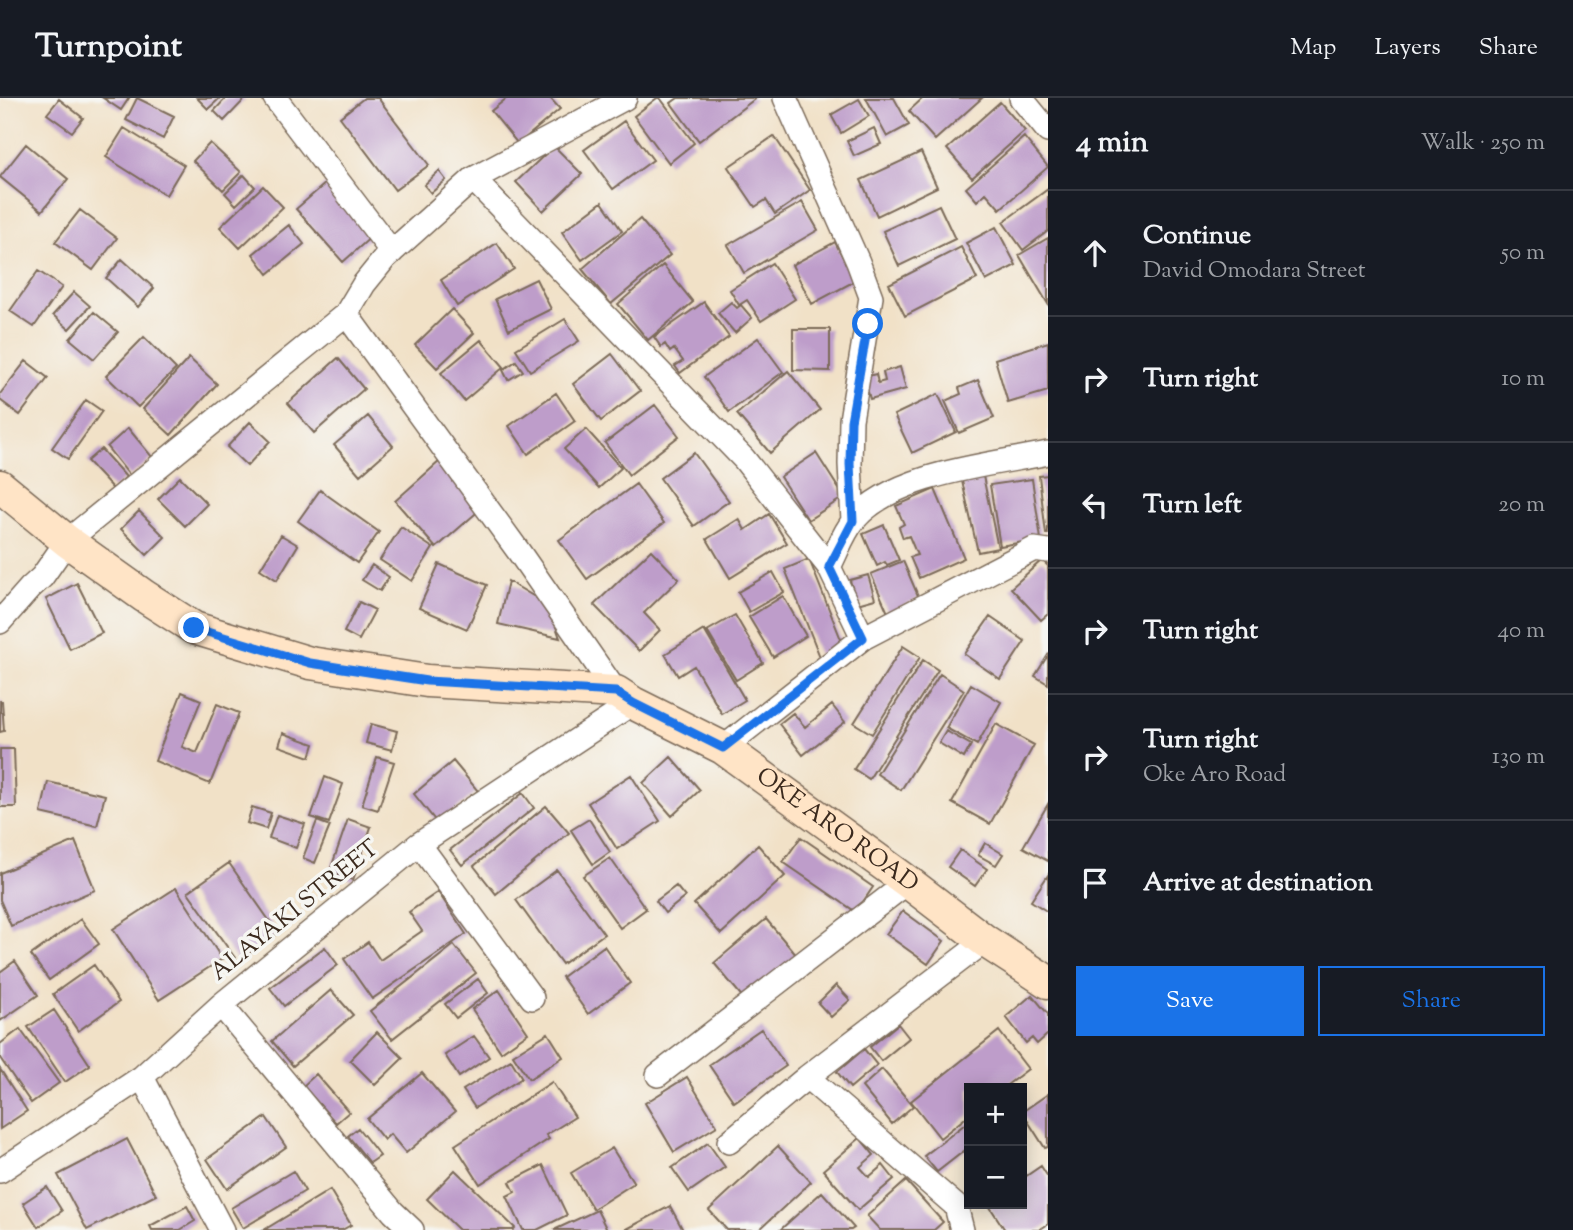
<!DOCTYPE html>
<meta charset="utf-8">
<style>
:root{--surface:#171b24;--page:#20242c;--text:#f1f3f6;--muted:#9ea1a6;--line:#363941;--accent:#1a73e8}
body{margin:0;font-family:"Sorts Mill Goudy",serif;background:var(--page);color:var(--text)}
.controls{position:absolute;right:21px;bottom:21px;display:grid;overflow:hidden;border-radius:0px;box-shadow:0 4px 18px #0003}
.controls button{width:63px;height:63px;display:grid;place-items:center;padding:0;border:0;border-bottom:2px solid var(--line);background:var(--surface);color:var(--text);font:35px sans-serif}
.stop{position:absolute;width:21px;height:21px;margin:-16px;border:5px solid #1a73e8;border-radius:50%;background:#fff}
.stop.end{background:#1a73e8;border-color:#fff;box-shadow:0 2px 7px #0008}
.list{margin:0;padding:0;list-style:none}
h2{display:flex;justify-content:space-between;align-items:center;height:91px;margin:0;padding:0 28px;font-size:30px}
h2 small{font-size:23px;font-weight:400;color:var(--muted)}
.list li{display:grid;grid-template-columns:46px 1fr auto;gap:21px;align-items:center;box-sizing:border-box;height:126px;padding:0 28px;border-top:2px solid var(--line)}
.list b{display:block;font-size:26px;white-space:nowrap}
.list p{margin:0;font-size:23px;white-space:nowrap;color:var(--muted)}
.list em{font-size:23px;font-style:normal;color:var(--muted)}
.actions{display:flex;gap:14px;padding:21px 28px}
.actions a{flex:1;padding:16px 0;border:2px solid var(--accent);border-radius:0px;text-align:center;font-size:24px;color:var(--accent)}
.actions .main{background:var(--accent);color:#fff}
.icon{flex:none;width:38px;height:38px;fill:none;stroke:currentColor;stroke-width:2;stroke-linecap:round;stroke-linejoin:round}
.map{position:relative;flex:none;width:1048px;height:1132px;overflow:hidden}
header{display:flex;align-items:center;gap:42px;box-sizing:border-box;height:98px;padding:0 35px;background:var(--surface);border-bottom:2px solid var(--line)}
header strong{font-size:33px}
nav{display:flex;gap:38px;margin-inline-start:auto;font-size:24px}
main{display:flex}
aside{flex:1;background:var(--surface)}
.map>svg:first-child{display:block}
</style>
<header>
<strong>Turnpoint</strong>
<nav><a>Map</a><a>Layers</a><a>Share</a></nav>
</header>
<main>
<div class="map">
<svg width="1048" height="1132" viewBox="0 0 1048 1132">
<rect width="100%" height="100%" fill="#f6f6f2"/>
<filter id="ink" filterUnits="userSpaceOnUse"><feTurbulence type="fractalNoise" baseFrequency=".0143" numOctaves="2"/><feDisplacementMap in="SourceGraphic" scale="14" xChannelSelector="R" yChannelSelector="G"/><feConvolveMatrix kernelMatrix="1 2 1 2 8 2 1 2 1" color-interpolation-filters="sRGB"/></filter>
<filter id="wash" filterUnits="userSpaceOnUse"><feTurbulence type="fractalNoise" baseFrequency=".00686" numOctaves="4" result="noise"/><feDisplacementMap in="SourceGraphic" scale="28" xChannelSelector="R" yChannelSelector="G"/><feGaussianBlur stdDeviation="1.57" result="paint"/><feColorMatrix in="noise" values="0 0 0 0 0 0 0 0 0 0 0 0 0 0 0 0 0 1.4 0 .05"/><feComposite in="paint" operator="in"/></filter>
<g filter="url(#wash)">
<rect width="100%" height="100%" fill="#f1e1c7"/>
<g id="blocks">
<!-- building -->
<path fill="#be9dca" d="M103,0H129L121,12Z
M137,0L174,18L163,41L126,22Z
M197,0H220L208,11Z
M226,0H246L224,23L214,13Z
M364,0H378L429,67L395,92L340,19Z
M507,0H550L560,11L518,46L491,13Z
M657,0H660L694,45L669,65L634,18Z
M678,0H756L699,43L671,5Z
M866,0H894L909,27L887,39Z
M923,0H982L935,42L909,13Z
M59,1L83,20L72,34L47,16Z
M859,1L869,18L841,35L831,17Z
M1000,4L1025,33L972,80L947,51Z
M624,23L653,62L613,91L584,52Z
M124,30L184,67L166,97L106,59Z
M874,30L881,46L854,58L847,43Z
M774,38L810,92L775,116L766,102L755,109L728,69Z
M1024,39L1048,69L1000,111L986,95L977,103L966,90Z
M210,45L241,74L223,92L193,63Z
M26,46L68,81L42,113L0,79Z
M554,48L582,76L543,113L516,84Z
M921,54L937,89L877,118L861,82Z
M439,73L446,82L431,95L424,87Z
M244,77L255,89L236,107L225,95Z
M326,85L372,138L343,164L296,111Z
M263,88L283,109L240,150L220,129Z
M1048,91V133L1023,152L1003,124Z
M602,104L622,133L582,162L562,134Z
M802,104L818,132L744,175L728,147Z
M939,107L955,141L899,168L883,133Z
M80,112L117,140L93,172L55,144Z
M640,121L670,157L611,206L582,171Z
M289,127L304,146L268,176L253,156Z
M996,129L1016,167L986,183L966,145Z
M1048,140V206L1019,157Z
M835,144L855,183L812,206L792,167Z
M497,145L514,171L457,208L441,182Z
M961,149L977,181L905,218L889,186Z
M122,161L154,190L138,209L106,180Z
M772,165L795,201L761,223L747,202L739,207L730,192Z
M663,167L693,204L648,242L618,206Z
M38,173L62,189L34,229L10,213Z
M536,181L551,211L509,232L495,201Z
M74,194L90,208L69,231L53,217Z
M704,204L729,239L680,275L675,268L683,263L674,251L670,254L665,246L661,249L654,239Z
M731,204L737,210L741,207L752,220L735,235L718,215Z
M452,211L474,235L437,270L415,247Z
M94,214L118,234L94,261L70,241Z
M565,221L579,243L530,273L516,251Z
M793,231H830V273L793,272Z
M144,239L176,271L138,309L106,278Z
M758,240L783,274L729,314L704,279Z
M481,242L504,269L464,303L441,275Z
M1048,244V293L1008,305L995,261Z
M612,256L640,293L601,323L573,286Z
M189,260L217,286L171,337L143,311Z
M338,260L364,291L314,335L288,305Z
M26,263L48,280L20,317L0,302V296Z
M516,263L523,273L508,282L503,272Z
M900,269L906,291L870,301L864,279L876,276L878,285L885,283L883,274Z
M788,273L820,312L770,355L737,316Z
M978,282L994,320L959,335L945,303L961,296L959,290Z
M556,295L575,323L528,356L509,328Z
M938,296L956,334L912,355L894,317Z
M86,302L102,313L68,361L52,350Z
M655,307L679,338L629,377L605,345Z
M368,318L393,348L360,377L334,347Z
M250,324L270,343L247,368L227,349Z
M128,330L153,360L130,378L107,349Z
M586,331L621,370L599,390L564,351Z
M101,351L126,379L113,391L87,363Z
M694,355L729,403L694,428L660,380Z
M816,355L844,399L808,422L780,379Z
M440,363L482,410L436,450L395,403Z
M1048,377V436H1046L1039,378Z
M983,378L998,450L978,454L962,383Z
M180,379L207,406L185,428L158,401Z
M1032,381L1041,441L1000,448L990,387Z
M636,386L664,425L587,481L559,442Z
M935,391L964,460L919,480L910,459L917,457L909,438L903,440L899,429L904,426L896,408Z
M320,392L379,434L357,465L298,423Z
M139,413L165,439L147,457L121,431Z
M769,416L787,445L730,480L707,441L739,421L745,432Z
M884,427L899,462L887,467L885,464L877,468L863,436Z
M401,429L433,450L412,483L380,462Z
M281,437L298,447L277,482L260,471Z
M651,452L679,481L644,515L660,532L639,553L594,507Z
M809,461L844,549L820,559L785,471Z
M1042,462L1048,468V516L1041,522L1011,490Z
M903,463L919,500L888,515L871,476Z
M439,466L487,487L467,531L419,510Z
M372,467L389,479L380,493L362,482Z
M773,474L784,494L749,514L738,494Z
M868,477L875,501L857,506L850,482Z
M508,483L548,507L560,540L498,526Z
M77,485L102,535L70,551L46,501Z
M783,498L806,538L773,559L749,519Z
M359,504L375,512L359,542L344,534Z
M735,517L763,565L736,582L707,533Z
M990,519L1025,543L1000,581L964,556Z
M704,532L745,602L722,616L694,568L678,578L665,556Z
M903,548L920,559L872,636L854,625Z
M1048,557V586L1035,578Z
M923,562L938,572L869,681L854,671Z
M940,576L964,592L901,692L877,676Z
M971,586L1001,604L977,647L946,630Z
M182,594L201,602L182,649L197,655L217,606L239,615L210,686L155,663Z
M0,603H2L4,633L0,634Z
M832,607L845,624L803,657L779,626L793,615L805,629Z
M371,626L397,633L392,652L366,645Z
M996,626L1034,647L990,726L952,705Z
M946,633L971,647L964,660L939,645Z
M283,635L314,646L310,659L279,648Z
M0,651H14L16,709H0Z
M377,659L394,664L378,712L362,707Z
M671,659L700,692L672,718L643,685Z
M453,663L478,693L438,726L414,696Z
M631,677L660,723L617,751L588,705Z
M325,679L343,686L329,725L311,719Z
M48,684L105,697L97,728L41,715Z
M523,695L534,710L462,767L450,752Z
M1048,706V763L1023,749Z
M546,708L569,735L496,796L474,768Z
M252,709L271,715L266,731L247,725Z
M277,717L305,726L296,750L269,740Z
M348,721L371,729L353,782L330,773Z
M589,721L610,754L593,766L571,732Z
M317,723L330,728L315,765L303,760Z
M801,739L873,789L856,814L783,764Z
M75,743L95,792L11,828L0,802V775Z
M985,745L1003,756L996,767L978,757Z
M758,747L785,778L721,836L694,806Z
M960,752L987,771L975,788L948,769Z
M610,760L646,811L620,830L583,778Z
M229,765L278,835L238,864L188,794Z
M557,772L604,836L562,866L516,802Z
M1048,777V814L1031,803Z
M676,788L685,799L665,815L656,803Z
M176,790L222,861L159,902L113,831Z
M438,794L466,836L372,901L344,861L368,844L380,862L422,833L409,814Z
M903,813L944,843L928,866L886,836Z
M81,821L99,846L49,882L31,857Z
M766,821L797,858L745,902L714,865Z
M454,847L476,875L392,941L370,913Z
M604,848L630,885L588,916L562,879Z
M325,849L338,867L284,908L270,890Z
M15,863L38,897L0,923V874Z
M94,867L119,904L78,933L53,896Z
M478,881L488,895L456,920L445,906Z
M836,887L850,902L831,919L818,905Z
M331,892L353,917L293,968L272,943Z
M499,892L528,935L501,954L472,911Z
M1032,897L1048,916V936L1037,946L1032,940L1026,945L1006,919Z
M54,912L90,967L65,984L28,929Z
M898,926L909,940L881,963L870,949Z
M20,931L59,985L31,1005L0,960V946Z
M761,931L786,968L734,1004L709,967Z
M999,933L1028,971L1003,990H969V1017L940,1040L911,1003Z
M377,934L403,960L375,987L350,962Z
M548,935L563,959L529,981L513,957Z
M474,938L489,959L459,979L445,957Z
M864,951L877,967L850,990L837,974Z
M511,962L522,980L475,1010L463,992Z
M0,971L27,1013L0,1031Z
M882,971L913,1008L892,1026L862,989Z
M422,975L455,1014L406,1055L390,1036L384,1042L367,1021Z
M316,976L349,1014L336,1025L303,988Z
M687,979L717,1028L674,1054L645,1005Z
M552,984L575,1019L546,1037L549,1041L480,1086L455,1047Z
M1048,996V1049L1045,1050L1022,1014Z
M266,1019L286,1049L227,1091L207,1061Z
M969,1023V1049L937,1074L924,1058Z
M358,1030L380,1058L370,1065L348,1038Z
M860,1040L874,1057L860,1069L869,1079L883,1067L894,1081L858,1112L823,1072Z
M127,1041L156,1097L87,1132L58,1077Z
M708,1045L725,1069L689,1094L672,1070Z
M778,1048L811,1084L759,1132H727L709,1112Z
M612,1050L634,1085L593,1111L571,1075Z
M543,1067L567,1117L537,1132H523L507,1098L515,1094L510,1084Z
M1041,1068L1048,1079V1126L1039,1132H1005L988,1106H1022V1081Z
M455,1072L515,1130L513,1132H459L427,1101Z
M293,1073L305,1093L243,1130L231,1110Z
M906,1083L943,1124L934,1132H880L867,1118Z
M47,1089L62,1113L38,1129L23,1105Z
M330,1092L351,1127L342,1132H264Z
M822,1094L854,1130L851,1132H780Z
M187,1108L195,1123L180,1132H152L150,1128Z
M670,1108L683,1132H625Z
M597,1112L607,1132H554Z"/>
</g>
</g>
<g filter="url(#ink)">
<use href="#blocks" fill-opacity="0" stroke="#7b6a59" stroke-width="2"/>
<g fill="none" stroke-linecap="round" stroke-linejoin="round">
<defs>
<path id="street" d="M275,0L392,154
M785,0L858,164L871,199L851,322L850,366L853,423
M1021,0L1048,33
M473,81L744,361L829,469L863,540
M346,216L519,454L616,594
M829,469C837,454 843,435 854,422C894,375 990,367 1048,355
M0,524L30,490L42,479L67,443L346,216L364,186L385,160L473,81L625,0
M723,650L863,540L1034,451L1048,453
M419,746L532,900
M221,907L393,1114L412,1132
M658,977L908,784
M142,979L222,1132
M807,979L956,1108L962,1132
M729,1044L807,979L985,843
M0,1073L142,979L221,907L419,746L633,605"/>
<g id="secondary">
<path id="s1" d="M0,388L67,443L144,498L194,530L310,565L427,583L616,594L633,605L723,650L908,784L985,843L1048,884"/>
</g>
</defs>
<!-- street casing -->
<use href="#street" stroke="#7b6a59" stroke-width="26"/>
<!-- secondary casing -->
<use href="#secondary" stroke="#7b6a59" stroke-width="35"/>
<!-- street -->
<use href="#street" stroke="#fff" stroke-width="23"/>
<!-- secondary -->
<use href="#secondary" stroke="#ffe4c6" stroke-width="32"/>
</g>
</g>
<g fill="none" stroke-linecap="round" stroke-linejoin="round" filter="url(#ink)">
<!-- route -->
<path stroke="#1a73e8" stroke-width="9" d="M194,530L310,565L427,583L616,594L633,605L723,650L863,540L829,469L853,423L850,366L851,323L868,226"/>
</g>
<g text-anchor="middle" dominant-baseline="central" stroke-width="7" stroke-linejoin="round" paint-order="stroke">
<!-- street labels -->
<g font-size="24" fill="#3b2a1e" stroke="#f6f6f2">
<text stroke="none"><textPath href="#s1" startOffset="931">OKE ARO ROAD</textPath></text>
<text transform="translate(295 813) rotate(-39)">ALAYAKI STREET</text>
</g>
</g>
</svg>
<div class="controls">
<button>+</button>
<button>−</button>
</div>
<div class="stop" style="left:868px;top:226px"></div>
<div class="stop end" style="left:194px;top:530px"></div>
</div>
<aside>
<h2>4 min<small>Walk · 250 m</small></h2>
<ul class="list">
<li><svg class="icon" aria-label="ahead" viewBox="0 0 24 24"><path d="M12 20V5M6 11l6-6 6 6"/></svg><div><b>Continue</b><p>David Omodara Street</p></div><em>50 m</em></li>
<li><svg class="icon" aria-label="right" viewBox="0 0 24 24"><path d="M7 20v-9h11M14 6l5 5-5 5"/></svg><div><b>Turn right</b></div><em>10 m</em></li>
<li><svg class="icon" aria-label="left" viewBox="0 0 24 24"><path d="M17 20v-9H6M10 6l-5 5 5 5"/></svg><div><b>Turn left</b></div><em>20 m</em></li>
<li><svg class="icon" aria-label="right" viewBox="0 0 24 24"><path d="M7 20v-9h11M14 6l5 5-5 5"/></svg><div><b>Turn right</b></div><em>40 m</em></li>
<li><svg class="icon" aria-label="right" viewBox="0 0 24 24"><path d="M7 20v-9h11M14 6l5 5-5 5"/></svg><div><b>Turn right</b><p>Oke Aro Road</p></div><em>130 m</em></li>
<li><svg class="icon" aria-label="arrive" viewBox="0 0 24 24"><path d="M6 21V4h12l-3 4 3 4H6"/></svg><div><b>Arrive at destination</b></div></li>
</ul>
<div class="actions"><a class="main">Save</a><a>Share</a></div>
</aside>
</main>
